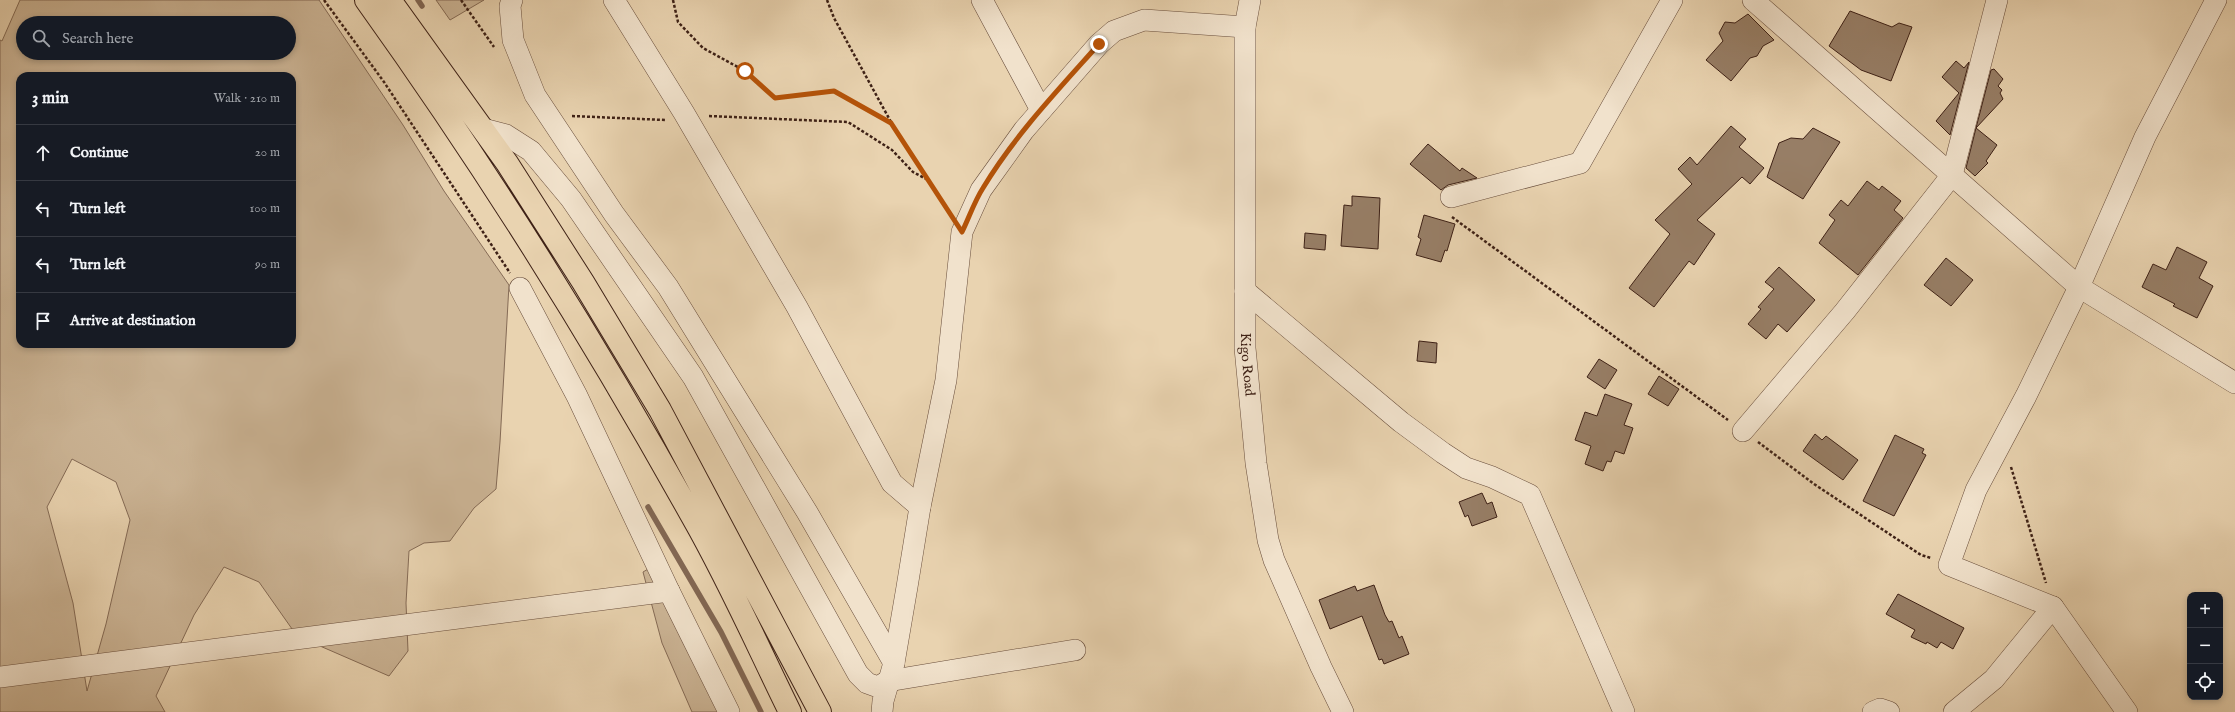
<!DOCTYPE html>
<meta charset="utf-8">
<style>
:root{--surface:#171b24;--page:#242831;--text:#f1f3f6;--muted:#9ea1a6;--line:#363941}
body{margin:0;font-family:"IM FELL English",serif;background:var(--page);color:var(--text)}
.controls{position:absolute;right:12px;bottom:12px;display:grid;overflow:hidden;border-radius:8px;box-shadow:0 2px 6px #0003}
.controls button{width:36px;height:36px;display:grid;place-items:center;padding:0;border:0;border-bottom:1px solid var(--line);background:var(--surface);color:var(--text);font:20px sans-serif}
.stop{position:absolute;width:12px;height:12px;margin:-9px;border:3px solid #b45309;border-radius:50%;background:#fff}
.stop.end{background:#b45309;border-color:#fff;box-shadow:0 1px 4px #0008}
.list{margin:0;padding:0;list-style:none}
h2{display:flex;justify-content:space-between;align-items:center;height:52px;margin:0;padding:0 16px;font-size:17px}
h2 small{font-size:13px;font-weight:400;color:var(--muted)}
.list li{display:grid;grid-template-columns:26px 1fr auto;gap:12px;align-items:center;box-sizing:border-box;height:56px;padding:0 16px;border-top:1px solid var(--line)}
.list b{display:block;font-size:15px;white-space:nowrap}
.list em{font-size:13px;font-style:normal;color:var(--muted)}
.icon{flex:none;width:22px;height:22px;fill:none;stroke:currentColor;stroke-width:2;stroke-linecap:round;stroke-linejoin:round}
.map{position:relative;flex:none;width:2235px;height:712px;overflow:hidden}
.search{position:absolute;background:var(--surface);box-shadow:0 2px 6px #0003;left:16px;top:16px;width:280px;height:44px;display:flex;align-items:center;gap:10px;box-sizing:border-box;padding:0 14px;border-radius:22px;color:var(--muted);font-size:15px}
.panel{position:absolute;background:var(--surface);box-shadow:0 2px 6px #0003;left:16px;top:72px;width:280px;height:276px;border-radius:12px}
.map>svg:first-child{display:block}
</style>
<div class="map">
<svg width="2235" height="712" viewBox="0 0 2235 712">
<rect width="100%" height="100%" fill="#e9d3b0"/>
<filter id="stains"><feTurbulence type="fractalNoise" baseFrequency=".005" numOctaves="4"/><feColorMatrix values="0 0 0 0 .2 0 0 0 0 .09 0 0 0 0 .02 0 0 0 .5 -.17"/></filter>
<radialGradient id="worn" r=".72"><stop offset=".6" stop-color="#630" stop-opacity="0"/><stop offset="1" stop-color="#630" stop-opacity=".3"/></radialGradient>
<!-- green -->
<path fill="#ccb596" stroke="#856b56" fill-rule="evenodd" d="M20,0H319L403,125L444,191L509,285L500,442L496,489L474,508L450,541L424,543L409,551L406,603L408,651L389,676L297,636L259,582L224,567L194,615L156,696L165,712H0V40L2,41ZM23,23H289V53H23ZM20,76H292V344H20ZM72,459L116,482L130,520L106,624L87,691L73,603L47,507Z
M436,0H484L450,20Z
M655,565L728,712H692L662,643L643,572Z"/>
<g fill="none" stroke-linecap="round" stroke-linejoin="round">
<!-- stream -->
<path stroke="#826753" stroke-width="5.5" d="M418,0L422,6
M648,507L721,632L761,712"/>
</g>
<!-- building -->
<path fill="#977e66" stroke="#3e2116" d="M1850,11L1892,27L1899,23L1912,27L1891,81L1861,70L1829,46Z
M1748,14L1774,40L1763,46L1757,56L1750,58L1731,81L1706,60L1723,41L1719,33L1725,22L1735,23Z
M1956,61L1964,68L1969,62L1950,135L1936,121L1959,93L1942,77Z
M1994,69L2003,79L1998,86L2002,90L2000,93L2003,99L1976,128L1991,70Z
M1731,126L1746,139L1739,147L1764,168L1750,184L1742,177L1697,220L1715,234L1694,265L1689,261L1654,307L1629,288L1670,234L1655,220L1692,184L1678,169L1690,157L1697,165Z
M1813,128L1840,142L1803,199L1767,177L1779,143L1791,138L1803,139Z
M1976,128L1997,145L1986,161L1988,163L1975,176L1966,168Z
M1428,144L1460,171L1462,168L1477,178L1448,185L1441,190L1410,164Z
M1867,181L1879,190L1882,186L1901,201L1894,210L1903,218L1858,275L1819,243L1835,220L1829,215L1841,200L1848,206Z
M1352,196L1380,198L1378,249L1341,246L1344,205L1352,206Z
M1424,215L1455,224L1447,251L1445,250L1441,262L1416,255L1421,239L1418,237Z
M1305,233L1326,235L1325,250L1304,248Z
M2177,247L2207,262L2199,278L2213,286L2197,318L2173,306L2175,304L2142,287L2153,264L2166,270Z
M1946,258L1973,280L1951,306L1924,285Z
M1779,267L1815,300L1787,332L1778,324L1766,339L1748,324L1761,309L1758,307L1774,289L1765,282Z
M1419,341L1437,343L1436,363L1417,361Z
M1599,359L1617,370L1605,389L1587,377Z
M1659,376L1679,389L1668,406L1648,394Z
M1605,394L1632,404L1624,425L1633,428L1624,454L1615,451L1611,462L1607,461L1603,471L1585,464L1591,446L1575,440L1585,412L1597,416Z
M1815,434L1822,440L1826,436L1858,460L1843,480L1803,451Z
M1895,435L1924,449L1922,453L1926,455L1894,516L1863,501Z
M1482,493L1487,504L1492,502L1497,517L1472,526L1468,515L1465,517L1459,502Z
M1374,585L1385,615L1389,622L1392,621L1399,638L1402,636L1409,654L1384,664L1382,659L1379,660L1362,616L1330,629L1319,600L1355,586L1357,591Z
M1898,594L1964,628L1953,649L1941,642L1937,648L1927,642L1926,644L1911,637L1915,630L1886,614Z"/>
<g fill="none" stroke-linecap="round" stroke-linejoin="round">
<defs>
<g id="minor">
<path d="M512,0L510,6L513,40L535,95L614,214L668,287L807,512L894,663"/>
<path d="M614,0L684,113L797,307L892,483L920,507"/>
<path d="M982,0L1041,110"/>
<path id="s1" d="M1250,0L1245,27V348L1256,463L1268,540L1274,560L1321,667L1343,712"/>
<path d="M1753,0L2079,287L2235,383"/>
<path d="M483,129L506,135L531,151L571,199L693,377L858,674L867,683L878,687L888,681L1075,650"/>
<path d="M1451,197L1580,163L1672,0"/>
<path d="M1245,291L1401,422L1443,453L1466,468L1492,477L1530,495L1624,712"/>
<path d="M1743,431L1845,311L1952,175L1997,0"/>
<path d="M669,591L729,712"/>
<path d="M0,677L669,591L577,396L520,288"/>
<path d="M882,712L883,701L894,663L907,587L920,507L946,380L962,232L981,190L1024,130L1099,44L1114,31L1144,20L1245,27"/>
<path d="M1873,712L1880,709L1889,712"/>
<path d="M1954,712L1994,679L2053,607"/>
<path d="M2127,712L2053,607L1949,565L1976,490L2026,396L2079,287L2145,137L2216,0"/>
</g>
<path id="highway" d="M366,0C485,166 594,340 693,518C729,581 758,647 790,712
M390,0L507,163L583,282L660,410L820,712"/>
</defs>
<!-- minor casing -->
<use href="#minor" stroke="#694e3c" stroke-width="22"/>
<!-- highway casing -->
<use href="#highway" stroke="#3e2116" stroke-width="24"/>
<!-- path -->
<path stroke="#3e2116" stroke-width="2.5" stroke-dasharray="3 2" stroke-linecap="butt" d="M324,0L384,82L510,273
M461,0L494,47
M673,0L678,22L703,48L745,71L775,98L834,91L891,123L950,213
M827,0L834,18L891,122
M572,116L665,120
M709,116L848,122L892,150L913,172L928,180
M1452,217L1728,420
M1758,442L1814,484L1921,555L1931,558
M2011,467L2046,583"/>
<!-- minor -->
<use href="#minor" stroke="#f1e2cc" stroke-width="21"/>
<!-- highway -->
<use href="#highway" stroke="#e9d3b0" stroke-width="22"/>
</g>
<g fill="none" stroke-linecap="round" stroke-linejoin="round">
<!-- route -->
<path stroke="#b45309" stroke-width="5" d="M745,71L775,98L834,91L891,123L962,232C969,218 974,202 983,188C1015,135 1058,90 1099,44"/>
</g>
<g text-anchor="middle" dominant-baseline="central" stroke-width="3" stroke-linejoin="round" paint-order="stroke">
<!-- street labels -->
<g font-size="14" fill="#3e2116" stroke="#f1e2cc">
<text stroke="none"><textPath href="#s1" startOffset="365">Kigo Road</textPath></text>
</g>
</g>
<rect width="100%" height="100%" filter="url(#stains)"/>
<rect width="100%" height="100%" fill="url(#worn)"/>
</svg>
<div class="controls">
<button>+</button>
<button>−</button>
<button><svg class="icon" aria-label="locate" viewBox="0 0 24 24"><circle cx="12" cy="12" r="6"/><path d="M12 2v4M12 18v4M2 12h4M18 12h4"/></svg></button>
</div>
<div class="stop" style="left:745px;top:71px"></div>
<div class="stop end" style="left:1099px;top:44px"></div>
<div class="search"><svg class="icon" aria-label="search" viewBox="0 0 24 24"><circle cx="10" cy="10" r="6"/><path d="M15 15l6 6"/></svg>Search here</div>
<section class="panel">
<h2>3 min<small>Walk · 210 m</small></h2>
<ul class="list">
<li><svg class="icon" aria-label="ahead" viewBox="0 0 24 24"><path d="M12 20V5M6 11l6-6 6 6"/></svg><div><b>Continue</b></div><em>20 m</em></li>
<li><svg class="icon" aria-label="left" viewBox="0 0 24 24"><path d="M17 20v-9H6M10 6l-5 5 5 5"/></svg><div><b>Turn left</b></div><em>100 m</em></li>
<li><svg class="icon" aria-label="left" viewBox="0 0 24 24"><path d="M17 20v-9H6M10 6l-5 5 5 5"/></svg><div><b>Turn left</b></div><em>90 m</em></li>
<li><svg class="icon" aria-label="arrive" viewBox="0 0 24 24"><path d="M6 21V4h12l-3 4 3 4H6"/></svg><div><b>Arrive at destination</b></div></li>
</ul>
</section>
</div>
